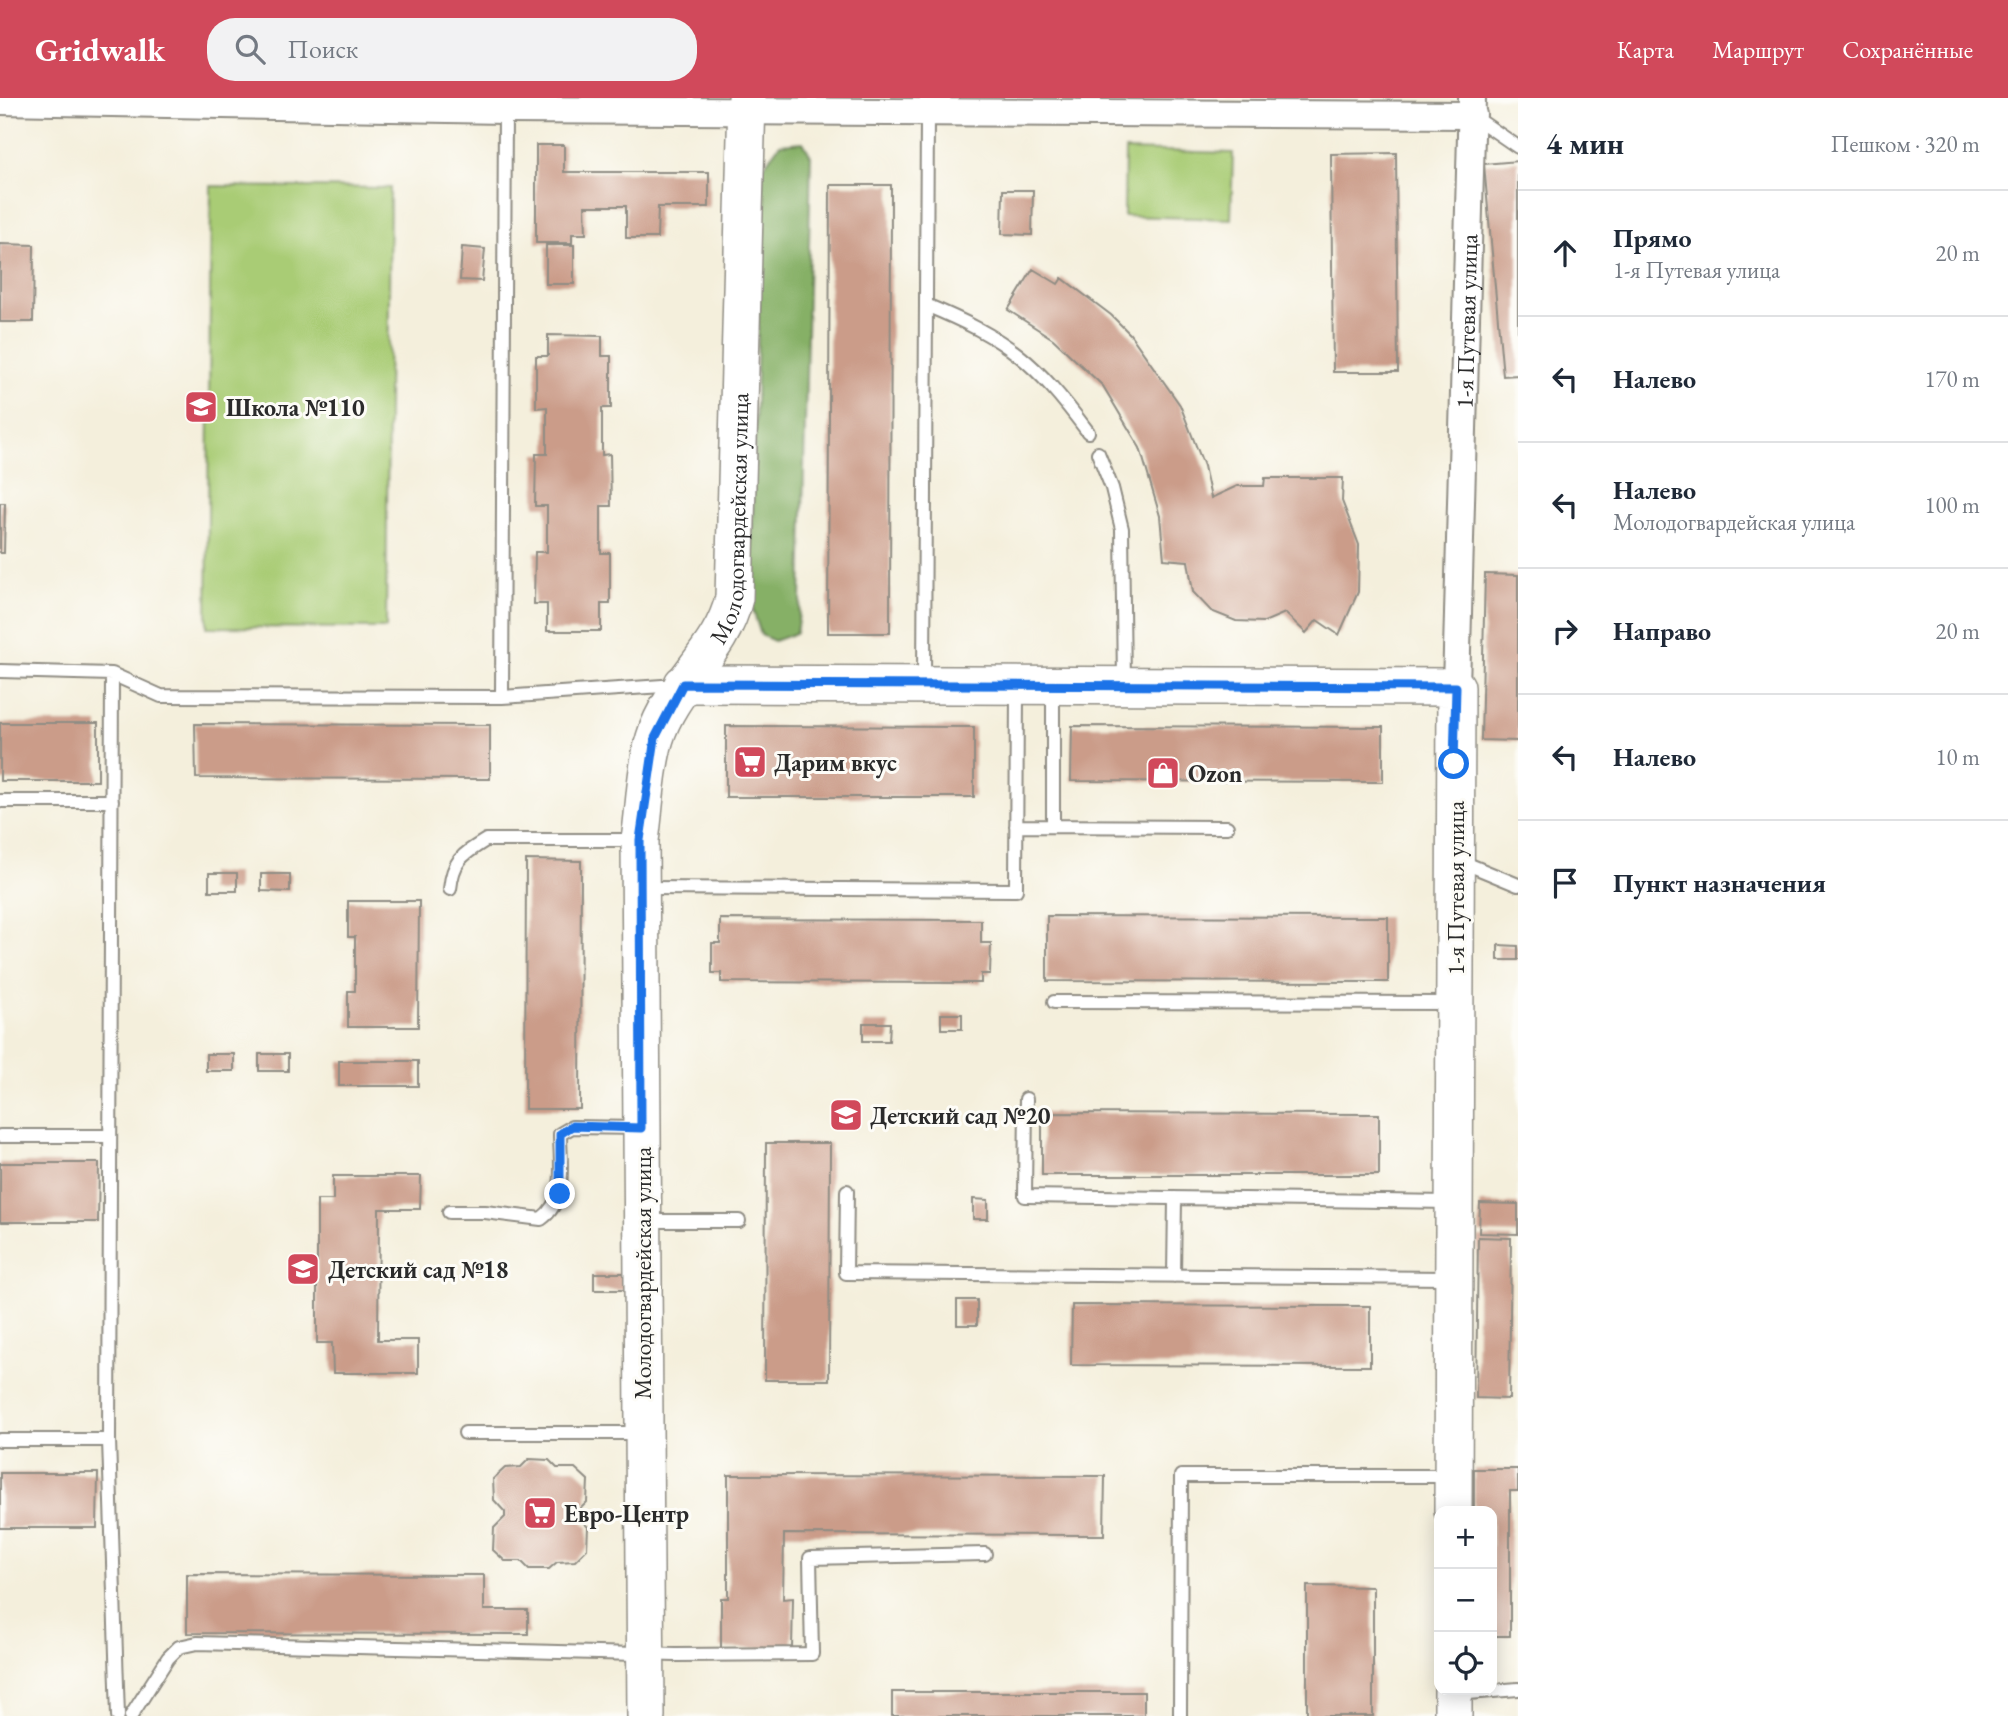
<!DOCTYPE html>
<html lang="ru">
<meta charset="utf-8">
<style>
:root{--surface:#fff;--page:#f2f2f3;--text:#1f2937;--muted:#747a83;--line:#e0e1e3;--accent:#d1495b}
body{margin:0;font-family:"EB Garamond",serif;background:var(--page);color:var(--text)}
.controls{position:absolute;right:21px;bottom:21px;display:grid;overflow:hidden;border-radius:14px;box-shadow:0 4px 18px #0003}
.controls button{width:63px;height:63px;display:grid;place-items:center;padding:0;border:0;border-bottom:2px solid var(--line);background:var(--surface);color:var(--text);font:35px sans-serif}
.stop{position:absolute;width:21px;height:21px;margin:-16px;border:5px solid #1a73e8;border-radius:50%;background:#fff}
.stop.end{background:#1a73e8;border-color:#fff;box-shadow:0 2px 7px #0008}
.list{margin:0;padding:0;list-style:none}
h2{display:flex;justify-content:space-between;align-items:center;height:91px;margin:0;padding:0 28px;font-size:30px}
h2 small{font-size:23px;font-weight:400;color:var(--muted)}
.list li{display:grid;grid-template-columns:46px 1fr auto;gap:21px;align-items:center;box-sizing:border-box;height:126px;padding:0 28px;border-top:2px solid var(--line)}
.list b{display:block;font-size:26px;white-space:nowrap}
.list p{margin:0;font-size:23px;white-space:nowrap;color:var(--muted)}
.list em{font-size:23px;font-style:normal;color:var(--muted)}
.icon{flex:none;width:38px;height:38px;fill:none;stroke:currentColor;stroke-width:2;stroke-linecap:round;stroke-linejoin:round}
.map{position:relative;flex:none;width:1518px;height:1618px;overflow:hidden}
header{display:flex;align-items:center;gap:42px;box-sizing:border-box;height:98px;padding:0 35px;background:var(--accent);color:#fff}
header strong{font-size:33px}
nav{display:flex;gap:38px;margin-inline-start:auto;font-size:24px}
.search{width:490px;height:63px;background:var(--page);display:flex;align-items:center;gap:18px;box-sizing:border-box;padding:0 24px;border-radius:28px;color:var(--muted);font-size:26px}
main{display:flex}
aside{flex:1;background:var(--surface)}
.map>svg:first-child{display:block}
</style>
<header>
<strong>Gridwalk</strong>
<div class="search"><svg class="icon" aria-label="search" viewBox="0 0 24 24"><circle cx="10" cy="10" r="6"/><path d="M15 15l6 6"/></svg>Поиск</div>
<nav><a>Карта</a><a>Маршрут</a><a>Сохранённые</a></nav>
</header>
<main>
<div class="map">
<svg width="1518" height="1618" viewBox="0 0 1518 1618">
<rect width="100%" height="100%" fill="#fdfcf7"/>
<filter id="ink" filterUnits="userSpaceOnUse"><feTurbulence type="fractalNoise" baseFrequency=".0143" numOctaves="2"/><feDisplacementMap in="SourceGraphic" scale="14" xChannelSelector="R" yChannelSelector="G"/><feConvolveMatrix kernelMatrix="1 2 1 2 8 2 1 2 1" color-interpolation-filters="sRGB"/></filter>
<filter id="wash" filterUnits="userSpaceOnUse"><feTurbulence type="fractalNoise" baseFrequency=".00686" numOctaves="4" result="noise"/><feDisplacementMap in="SourceGraphic" scale="28" xChannelSelector="R" yChannelSelector="G"/><feGaussianBlur stdDeviation="1.57" result="paint"/><feColorMatrix in="noise" values="0 0 0 0 0 0 0 0 0 0 0 0 0 0 0 0 0 1.4 0 .05"/><feComposite in="paint" operator="in"/></filter>
<g filter="url(#wash)">
<rect width="100%" height="100%" fill="#f4efdc"/>
<!-- green -->
<path fill="#a9cc75" stroke="#6a7c50" stroke-width="2" d="M1125,52L1233,55L1231,121L1124,118Z
M211,88L390,90L386,530L207,529Z"/>
<!-- forest -->
<path fill="#86b066" stroke="#586e48" stroke-width="2" d="M803,44L811,58L801,503L796,535L774,543L761,537L750,502L763,69L780,46Z"/>
<g id="blocks">
<!-- building -->
<path fill="#cb9c89" d="M536,47H564V74H709V109H658L657,140H626V108H585L586,136H572V145H536Z
M1396,55L1398,274H1333L1331,56Z
M1518,63V277L1503,278L1484,66Z
M830,87H891L890,535H828Z
M1003,92H1033L1032,137L1002,136Z
M0,146L34,147L33,224H0Z
M546,147H574V186H546Z
M462,149L485,151L482,183L460,182Z
M1033,171L1058,186L1062,180L1111,217L1130,236L1180,307L1204,368L1211,400L1237,388H1264L1265,380H1343L1342,403L1359,447L1358,494L1339,537L1317,522L1306,535L1285,515L1264,524L1236,523L1211,513L1193,494L1188,463L1164,461L1160,418L1140,350L1103,288L1053,241L1008,212Z
M548,237L602,238V258H611V310H602V357L610,356L611,408H601V455H610V506H601V533H547V506H534L535,454H547V408H535L536,356H547V309L536,310V258H548Z
M0,405H5L4,455H0Z
M1485,476L1518,477V643L1481,642Z
M0,625H98V683H0Z
M195,626L490,627V681L196,680Z
M726,628L974,629V699H726Z
M1072,628L1383,629V684L1071,683Z
M526,762L581,763L580,1011H525Z
M209,775H237V793H209Z
M261,776H290V794L261,793Z
M348,803H419L418,929H348V893H355V839H348Z
M1047,818L1388,819V884L1047,883Z
M720,821L981,822V845H991L990,876H981V885L721,884V875H712V845H720Z
M1498,847L1518,848V862H1498Z
M941,916H962V931H941Z
M863,925H890L889,943H863Z
M206,956H234V973H206Z
M259,956H288V973H259Z
M339,963H418V988H339Z
M1042,1015L1379,1016V1077H1042Z
M766,1045H830L829,1282H765Z
M0,1065H99L98,1124H0Z
M333,1078H421L420,1111H379L378,1242H418V1275H333L332,1245H317V1102H333Z
M973,1101L988,1102V1121H973Z
M1480,1105L1518,1106V1136L1479,1135Z
M1478,1139L1511,1140L1509,1301L1476,1300Z
M594,1175H626V1192H594Z
M957,1202H977V1227H957Z
M1072,1207L1370,1208V1268L1071,1267Z
M529,1361L549,1362L557,1370H575L588,1382L587,1404L575,1416L588,1429L587,1451L575,1463L557,1464L549,1471H529L521,1463H505L493,1452L494,1430L505,1419V1414L494,1402L493,1381L505,1370L521,1369Z
M1474,1371H1518V1393H1510V1538H1492V1413H1474Z
M0,1375H98L97,1430H0Z
M728,1377L1105,1378L1104,1437L784,1436L783,1501L793,1500L792,1551L721,1550V1500H728Z
M187,1476L484,1477V1512H528V1536L187,1535Z
M1307,1488L1373,1489V1618H1307Z
M892,1594H1144V1618H892Z"/>
</g>
</g>
<g filter="url(#ink)">
<use href="#blocks" fill-opacity="0" stroke="#908d84" stroke-width="2"/>
<g fill="none" stroke-linecap="round" stroke-linejoin="round">
<defs>
<path id="lane" d="M1473,18L1518,49
M926,207C1008,241 1035,263 1088,334
M1098,355L1112,390L1122,431L1124,584
M0,573L112,576L161,598L502,599L677,587
M112,576L109,1342L118,1618
M924,582L927,16
M502,599L505,12
M0,703H112
M1016,728L1227,729
M1053,728V592
M1460,763L1518,787
M643,790L1016,792L1017,591
M450,791C453,762 462,757 486,742H636
M1054,904L1451,905
M1026,1001L1025,1098L1450,1104
M0,1038H110
M847,1093L846,1175L1450,1180
M449,1114H485L541,1121C568,1102 560,1065 560,1036L572,1029L641,1030
M644,1123H739
M1174,1178L1175,1100
M465,1335H639
M0,1342H109
M1456,1596L1518,1591
M131,1618L168,1560L179,1549L197,1545L676,1557L812,1556L810,1460L985,1456
M1180,1618L1181,1378H1449"/>
<g id="street">
<path d="M0,3L505,12L1473,17"/>
<path id="s1" d="M1456,589L1472,0"/>
</g>
<g id="secondary">
<path d="M683,586L1456,589L1453,1413"/>
<path id="s2" d="M646,1618L640,742C645,710 645,672 655,640C671,587 722,554 734,500L747,0"/>
<path d="M1453,1618V1592"/>
</g>
</defs>
<!-- lane casing -->
<use href="#lane" stroke="#908d84" stroke-width="16"/>
<!-- street casing -->
<use href="#street" stroke="#908d84" stroke-width="30"/>
<!-- secondary casing -->
<use href="#secondary" stroke="#908d84" stroke-width="40"/>
<!-- lane -->
<use href="#lane" stroke="#fff" stroke-width="12"/>
<!-- street -->
<use href="#street" stroke="#fff" stroke-width="26"/>
<!-- secondary -->
<use href="#secondary" stroke="#fff" stroke-width="37"/>
</g>
</g>
<g fill="none" stroke-linecap="round" stroke-linejoin="round" filter="url(#ink)">
<!-- route -->
<path stroke="#1a73e8" stroke-width="9" d="M560,1096V1036L572,1028L641,1030L640,742L655,640L683,586L1456,589L1454,666"/>
</g>
<!-- icons -->
<defs>
<symbol id="school-square" viewBox="-11 -11 22 22"><rect x="-9" y="-9" width="18" height="18" rx="4" fill="#d1495b" stroke="#fdfcf7"/><path d="M0-5L7-2L0 1L-7-2ZM-4 1L0 2.5L4 1V4Q0 6-4 4Z" fill="#fff"/></symbol>
<symbol id="supermarket-square" viewBox="-11 -11 22 22"><rect x="-9" y="-9" width="18" height="18" rx="4" fill="#d1495b" stroke="#fdfcf7"/><path d="M-6-5.5h2.5l.6 2H6L4.5 2H-2.5L-4.4-4H-6ZM-1.5 3.2a1.3 1.3 0 1 0 .1 0ZM3 3.2a1.3 1.3 0 1 0 .1 0Z" fill="#fff"/></symbol>
<symbol id="shop-square" viewBox="-11 -11 22 22"><rect x="-9" y="-9" width="18" height="18" rx="4" fill="#d1495b" stroke="#fdfcf7"/><path d="M-5-2.5h2.3a2.7 3.5 0 0 1 5.4 0H5L5.5 6h-11ZM-1.5-2.5h3a1.5 2.3 0 0 0-3 0Z" fill="#fff"/></symbol>
</defs>
<g fill-rule="evenodd">
<use href="#school-square" x="182" y="290" width="38" height="38"/>
<use href="#supermarket-square" x="731" y="645" width="38" height="38"/>
<use href="#shop-square" x="1144" y="656" width="38" height="38"/>
<use href="#school-square" x="827" y="998" width="38" height="38"/>
<use href="#school-square" x="284" y="1152" width="38" height="38"/>
<use href="#supermarket-square" x="521" y="1396" width="38" height="38"/>
</g>
<g text-anchor="middle" dominant-baseline="central" stroke-width="6" stroke-linejoin="round" paint-order="stroke">
<!-- street labels -->
<g font-size="24" fill="#2b2b2b" stroke="#fdfcf7">
<text stroke="none"><textPath href="#s1" startOffset="366">1-я Путевая улица</textPath></text>
<text stroke="none"><textPath href="#s2" startOffset="1220">Молодогвардейская улица</textPath></text>
<text transform="translate(1455 790) rotate(-90)">1-я Путевая улица</text>
<text transform="translate(642 1175) rotate(-90)">Молодогвардейская улица</text>
</g>
<!-- poi labels -->
<g font-size="24" font-weight="bold" fill="#2b2b2b" stroke="#fdfcf7" text-anchor="start">
<text x="226" y="309">Школа №110</text>
<text x="774" y="664">Дарим вкус</text>
<text x="1188" y="675">Ozon</text>
<text x="870" y="1017">Детский сад №20</text>
<text x="328" y="1171">Детский сад №18</text>
<text x="564" y="1415">Евро-Центр</text>
</g>
</g>
</svg>
<div class="controls">
<button>+</button>
<button>−</button>
<button><svg class="icon" aria-label="locate" viewBox="0 0 24 24"><circle cx="12" cy="12" r="6"/><path d="M12 2v4M12 18v4M2 12h4M18 12h4"/></svg></button>
</div>
<div class="stop" style="left:1454px;top:666px"></div>
<div class="stop end" style="left:560px;top:1096px"></div>
</div>
<aside>
<h2>4 мин<small>Пешком · 320 m</small></h2>
<ul class="list">
<li><svg class="icon" aria-label="ahead" viewBox="0 0 24 24"><path d="M12 20V5M6 11l6-6 6 6"/></svg><div><b>Прямо</b><p>1-я Путевая улица</p></div><em>20 m</em></li>
<li><svg class="icon" aria-label="left" viewBox="0 0 24 24"><path d="M17 20v-9H6M10 6l-5 5 5 5"/></svg><div><b>Налево</b></div><em>170 m</em></li>
<li><svg class="icon" aria-label="left" viewBox="0 0 24 24"><path d="M17 20v-9H6M10 6l-5 5 5 5"/></svg><div><b>Налево</b><p>Молодогвардейская улица</p></div><em>100 m</em></li>
<li><svg class="icon" aria-label="right" viewBox="0 0 24 24"><path d="M7 20v-9h11M14 6l5 5-5 5"/></svg><div><b>Направо</b></div><em>20 m</em></li>
<li><svg class="icon" aria-label="left" viewBox="0 0 24 24"><path d="M17 20v-9H6M10 6l-5 5 5 5"/></svg><div><b>Налево</b></div><em>10 m</em></li>
<li><svg class="icon" aria-label="arrive" viewBox="0 0 24 24"><path d="M6 21V4h12l-3 4 3 4H6"/></svg><div><b>Пункт назначения</b></div></li>
</ul>
</aside>
</main>
